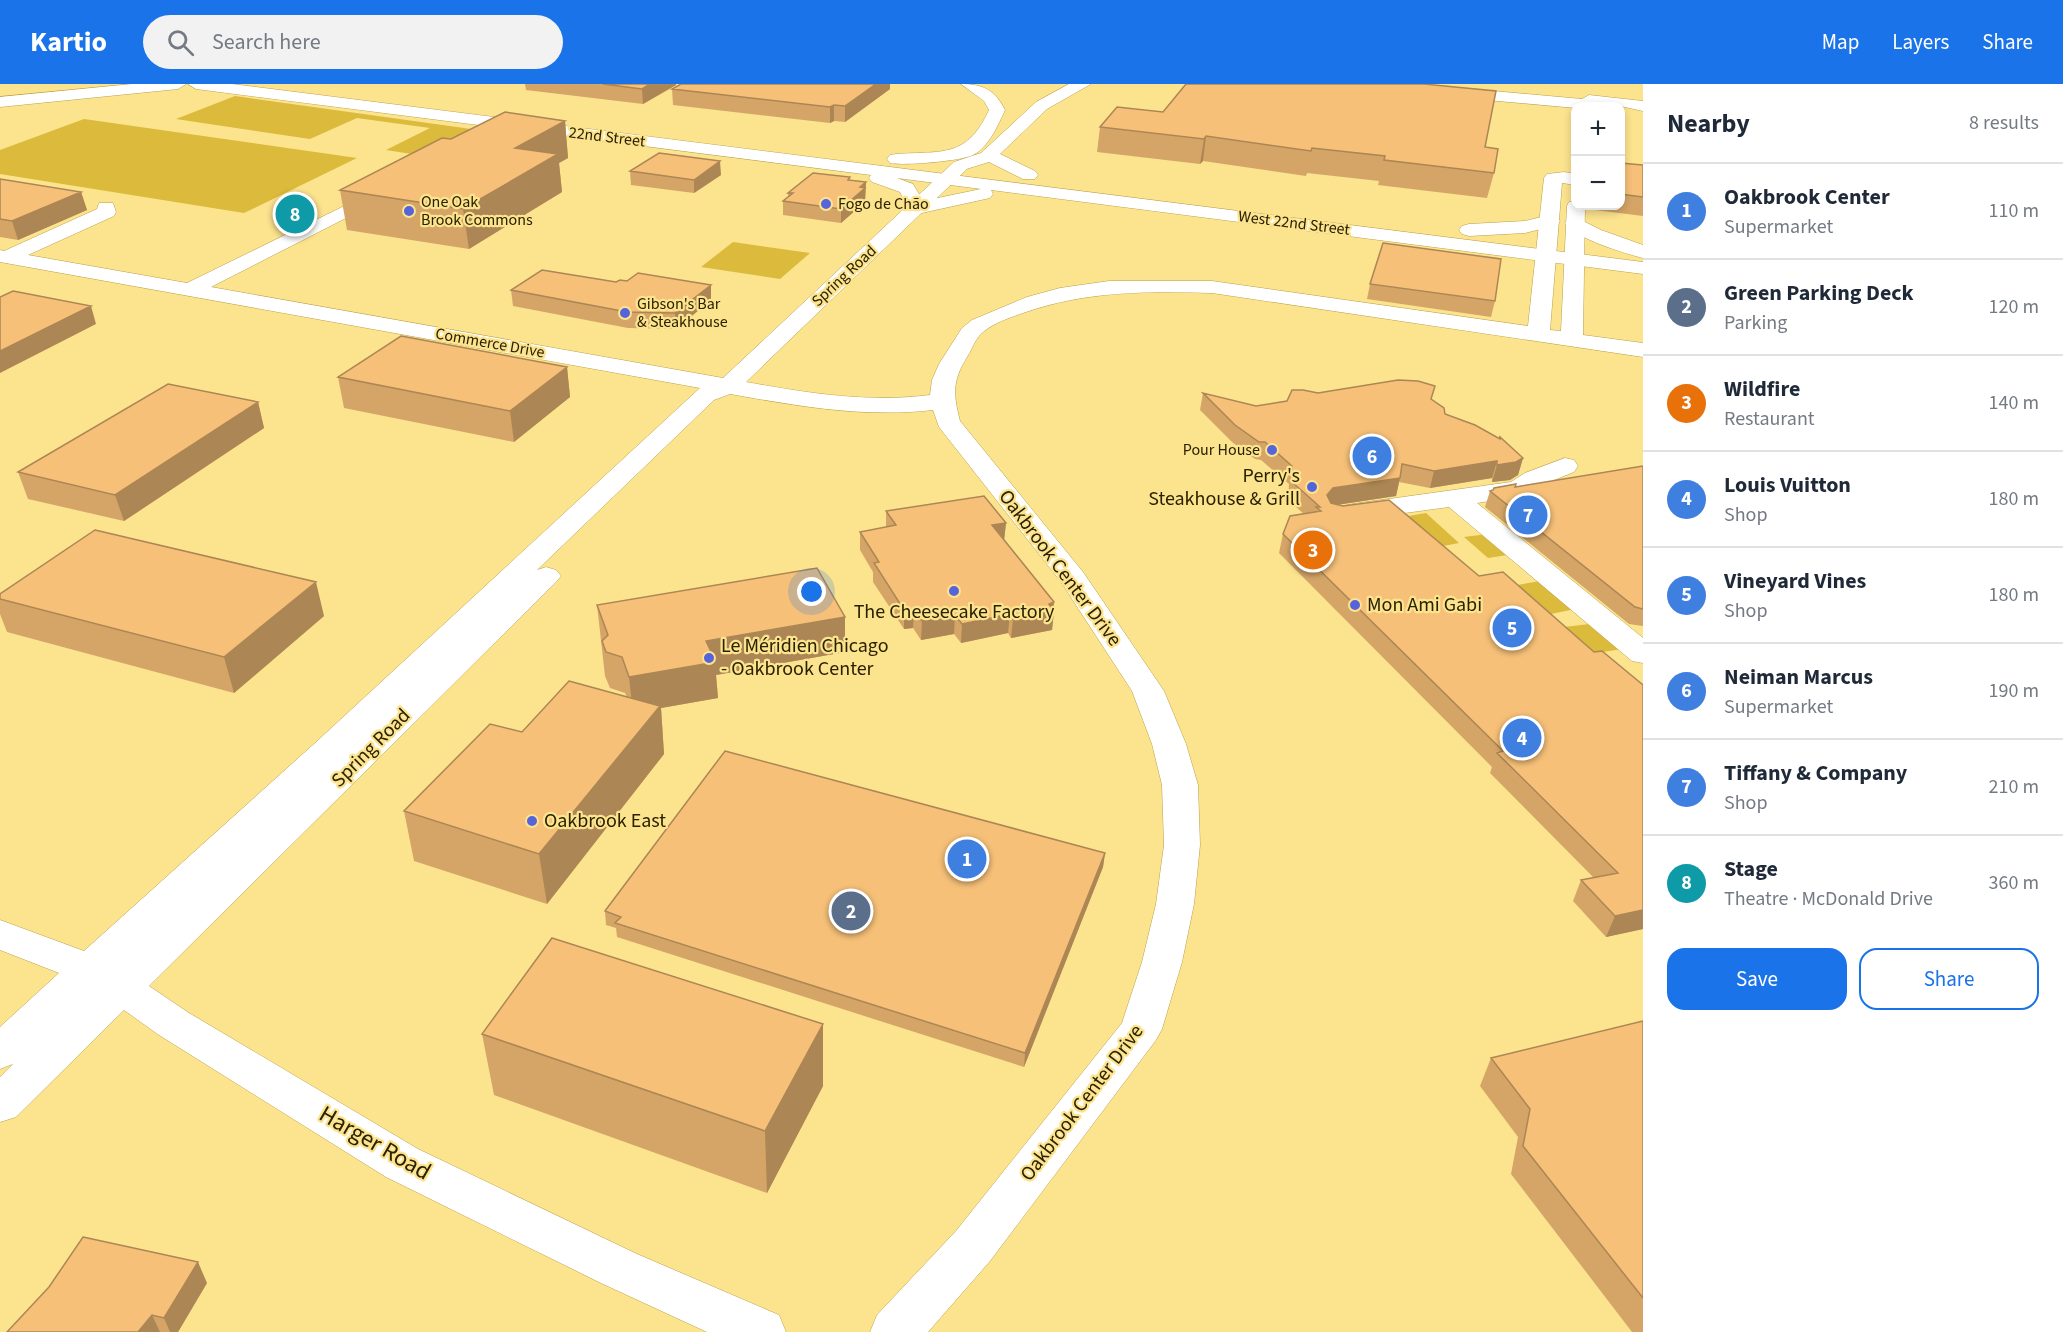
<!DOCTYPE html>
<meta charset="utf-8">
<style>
:root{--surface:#fff;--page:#f2f2f3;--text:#1f2937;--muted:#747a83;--line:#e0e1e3;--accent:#1a73e8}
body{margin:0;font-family:"Source Sans 3",sans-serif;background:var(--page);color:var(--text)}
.controls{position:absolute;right:18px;top:18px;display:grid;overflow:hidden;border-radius:12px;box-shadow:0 3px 9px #0003}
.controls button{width:54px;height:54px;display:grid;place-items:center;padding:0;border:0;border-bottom:2px solid var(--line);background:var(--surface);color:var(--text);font:30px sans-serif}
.you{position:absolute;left:812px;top:508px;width:21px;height:21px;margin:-15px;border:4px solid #fff;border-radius:50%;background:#1a73e8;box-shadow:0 0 0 9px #1a73e833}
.badge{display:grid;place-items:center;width:39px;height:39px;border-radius:50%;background:var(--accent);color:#fff;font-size:20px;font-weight:700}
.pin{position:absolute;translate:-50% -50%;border:3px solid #fff;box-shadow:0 2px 6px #0006}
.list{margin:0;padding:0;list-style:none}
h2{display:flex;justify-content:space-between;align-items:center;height:78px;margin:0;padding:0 24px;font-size:26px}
h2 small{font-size:20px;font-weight:400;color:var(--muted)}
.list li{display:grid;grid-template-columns:39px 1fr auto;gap:18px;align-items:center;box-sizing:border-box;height:96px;padding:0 24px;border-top:2px solid var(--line)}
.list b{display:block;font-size:22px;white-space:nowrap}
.list p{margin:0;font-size:20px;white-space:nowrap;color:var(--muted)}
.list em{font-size:20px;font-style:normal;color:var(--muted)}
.actions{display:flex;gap:12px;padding:18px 24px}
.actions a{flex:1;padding:14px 0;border:2px solid var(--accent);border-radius:18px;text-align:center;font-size:21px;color:var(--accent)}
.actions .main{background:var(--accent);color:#fff}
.icon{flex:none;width:33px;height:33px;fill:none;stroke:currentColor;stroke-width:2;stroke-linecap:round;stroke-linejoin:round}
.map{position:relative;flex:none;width:1643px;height:1248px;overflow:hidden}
header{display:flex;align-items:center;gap:36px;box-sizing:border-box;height:84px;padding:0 30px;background:var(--accent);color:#fff}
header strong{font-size:28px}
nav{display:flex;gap:33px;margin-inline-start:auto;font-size:21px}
.search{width:420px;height:54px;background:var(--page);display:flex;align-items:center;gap:15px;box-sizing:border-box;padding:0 21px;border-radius:33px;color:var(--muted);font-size:22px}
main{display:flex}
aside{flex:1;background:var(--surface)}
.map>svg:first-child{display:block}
</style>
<header>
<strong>Kartio</strong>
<div class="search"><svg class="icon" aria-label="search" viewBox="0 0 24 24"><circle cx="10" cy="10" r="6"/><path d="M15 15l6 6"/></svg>Search here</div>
<nav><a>Map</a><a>Layers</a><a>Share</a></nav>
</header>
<main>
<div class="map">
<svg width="1643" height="1248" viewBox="0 0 1643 1248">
<rect width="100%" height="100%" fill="#fce38e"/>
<!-- green -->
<path fill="#dbba3c" d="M235,12L478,46L425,72L386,66L430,44L357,34L310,55L176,35Z
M84,35L357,74L244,129L0,90V66Z
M733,158L810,169L780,195L701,183Z
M1426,429L1459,459L1438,463L1403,433Z
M1488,450L1514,470L1488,474L1464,453Z
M1547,496L1580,524L1551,530L1517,501Z
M1598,539L1629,564L1596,569L1564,543Z"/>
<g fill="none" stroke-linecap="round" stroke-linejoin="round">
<defs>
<path id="minor" d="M960,77L966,78L969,82L966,86L746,298C807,309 868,319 930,311L932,296L939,280L962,244L972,236L1027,213L1060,204L1109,197H1212L1528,242L1544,94L1547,90L1564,88L1576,90V101L1562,99L1550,246L1561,247L1567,122L1569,118L1576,117V122H1585L1583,251L1643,259V273L1212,209C1147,207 1085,207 1023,229C1009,234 993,239 982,249C976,254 973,262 970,268C953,295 952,306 960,337L1083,488L1164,607L1186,660L1198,701L1200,761L1194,820L1182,878L1162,945L1156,956L990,1177L928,1248H870L877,1231L956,1147L1122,939L1142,878L1156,820L1164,761L1162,701L1152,660L1132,607L1061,498L939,343L933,326C864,334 798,322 730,310L714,316L537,486L546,483L556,486L561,492L556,498L149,902L189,929L418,1065L637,1170L779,1231L786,1248H707L603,1200L386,1093L159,951L124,926L16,1033L0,1038V993L13,980L0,985V943L59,889L0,866V836L84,867L314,660L700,304L0,178V166L4,167L97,125L99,119H113L116,128L114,132L28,171L187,199L383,103L389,104L392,108L389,112L211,203L723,294L954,78Z
M1565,374L1574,376L1578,382L1574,388L1544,400L1528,411L1477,419L1643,554V579L1632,577L1449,423L1353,436L1343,434L1339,428L1343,422L1353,420L1511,398L1525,389Z"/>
<path id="major" d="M188,0H232L1643,178V190L991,106L993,110L990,114L917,130L910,128L900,108L872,98L869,94L871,91L196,5ZM897,94L981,105L923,117L913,100Z
M1550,131L1557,133L1560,137L1557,141L1525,149L1469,152L1462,150L1459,146L1462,142L1469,140L1525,137Z
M1575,133L1601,146L1643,161V174C1624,169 1576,155 1565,139L1568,135Z"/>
<path id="highway" d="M132,0H186L178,5L0,23V13Z
M961,0C983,0 995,6 1005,26C998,41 989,63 973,71C961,77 903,82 890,79L887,75L890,71L896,70C943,67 967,74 989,26L984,17Z
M1069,0H1091L1047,25L1000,70L1035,87L1038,91L1035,95H1023L989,78L960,87L954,86L951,82L954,78L981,69L1036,18Z
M1355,0H1415L1582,15L1589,11L1643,17V27L1620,22L1576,24L1363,5Z"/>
</defs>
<!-- minor casing -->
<use href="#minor" stroke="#b9a14c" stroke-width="1"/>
<!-- major casing -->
<use href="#major" stroke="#b9a14c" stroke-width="1"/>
<!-- highway casing -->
<use href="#highway" stroke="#b9a14c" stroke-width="1"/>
<!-- minor -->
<use href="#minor" fill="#fff" fill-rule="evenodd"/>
<!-- major -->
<use href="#major" fill="#fff" fill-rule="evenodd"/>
<!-- highway -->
<use href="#highway" fill="#fff" fill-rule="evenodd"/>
</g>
<!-- wall -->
<path fill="#d4a567" d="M525,0H676V1L643,20L526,6Z
M681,0H890V5L845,38L834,37L830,39L673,21L672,5Z
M565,37L568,74L559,79L562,108L469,165L347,146L340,106L451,55Z
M1100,43L1485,63L1494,89L1487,114L1378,101L1379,97L1307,89L1306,92L1203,77L1200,80L1097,68Z
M1620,79L1643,81V132L1595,126V122H1620Z
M630,87L721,91L694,109L631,101Z
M0,95L81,108L87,126L18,156L0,153Z
M850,96L866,98L865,118L841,139L783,131V117L788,113V109Z
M1370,200L1495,217L1491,233L1367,215Z
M511,206L711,216L676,245L628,244L513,222Z
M567,283L570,313L514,358L344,324L338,293Z
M1203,309L1256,322L1287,317L1318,309L1431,315L1445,330L1523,374L1518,391L1510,396L1492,398V394L1430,404L1399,398L1396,412L1337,421L1479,492L1503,488L1643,845L1606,853L1573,817L1581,796L1594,794L1490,689L1492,683L1279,469L1283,450L1304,430L1288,416L1289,400L1261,376L1255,375L1232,358L1200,326Z
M258,318L264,344L124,437L28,415L18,388Z
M1643,382V542L1629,540L1485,423L1490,407Z
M886,427L1006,439L1004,456L1054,518L1053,526L1054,527L1052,546L1011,554L1008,549L961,559L954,550L921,556L913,544L904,545L873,498V488L860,466V448L886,443Z
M0,510L324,532L234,609L7,548L0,530Z
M597,521L845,533V568L716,591L718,614L661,624L664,670L547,820L414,777L404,727L522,648L627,613L625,609L610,604L605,592Z
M1105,769L1103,783L1024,983L617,853L616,844L606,841L605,827Z
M1643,937V1248H1632L1511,1090L1518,1053L1480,1002L1491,974Z
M823,940V1002L767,1109L494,1011L482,950Z
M207,1199L178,1248H7Z"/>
<!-- shaded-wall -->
<path fill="#ac8654" d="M650,0H676V1L643,20L642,5Z
M876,0H890V5L845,38V22Z
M834,21V37L830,39V23Z
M565,37L568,74L559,79L562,108L469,165L463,125L515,64Z
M1206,52L1203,77L1200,80L1204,55Z
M720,77L721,91L694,109V96Z
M866,98L865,118L841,139V125Z
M81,108L87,126L18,156L12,137Z
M711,201V216L676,245L675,229Z
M91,222L96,240L0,289V267Z
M567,283L570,313L514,358L510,327Z
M258,318L264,344L124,437L115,411Z
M1523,374L1518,391L1510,396L1492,398L1497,381Z
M1497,377L1492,394L1430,404L1434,387Z
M1400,394L1396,412L1329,422L1327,411L1333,404Z
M1006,439L1004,457L992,441Z
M316,498L324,532L234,609L224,573Z
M1054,518L1053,528L1054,527L1052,546L1011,554L1013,535L1049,520Z
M914,525L913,544L904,545V526Z
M1010,530L1008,549L961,559L962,540Z
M955,531L954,550L921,556L922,537Z
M845,533V568L716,591L718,614L661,624L664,670L547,820L539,770L633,629L629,593L706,557Z
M1105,769L1103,783L1024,983L1025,969Z
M1643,826V845L1606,853L1615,832Z
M823,940V1002L767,1109L765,1047Z
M198,1178L207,1199L178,1248H170L164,1234Z
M152,1231L160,1248H138Z"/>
<!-- building -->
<path fill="#f6c078" stroke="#ac8654" stroke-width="1.5" d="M603,0H650L642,5Z
M681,0H876L845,22L834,21L830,23L672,5Z
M1186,0H1424L1496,7L1485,63L1498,65L1494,89L1384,76L1385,72L1312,64L1311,67L1206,52L1204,55L1100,43L1117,23L1163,28Z
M505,28L565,37L515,64L558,70L463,125L340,106L442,54L451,55Z
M659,69L720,77L694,96L630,87Z
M1620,79L1643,81V113L1620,110Z
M813,89L850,93L848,96L866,98L860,103L865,104L841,125L783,117L793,109H788Z
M0,95L81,108L12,137L0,135Z
M1383,159L1501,175L1495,217L1370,200Z
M542,186L616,198L620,196L627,197L638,189L711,201L675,229L627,228L511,206Z
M13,207L91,222L0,267V213Z
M401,252L567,283L510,327L338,293Z
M1398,296L1418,297L1435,302L1431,315L1444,324L1445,330L1475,341L1500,355V353L1523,374L1516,378L1497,381V377L1434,387L1402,380L1400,394L1333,404L1327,411L1331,419L1343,422L1389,416L1479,492L1503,488L1594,568L1602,567L1643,601V826L1615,832L1581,796L1618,789L1497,669L1503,667L1283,450L1290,432L1321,427L1316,423H1320L1292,398V382L1265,358H1259L1235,341L1203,309L1256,322L1287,317L1292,306H1303L1318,309Z
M168,300L258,318L115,411L18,388Z
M1643,382V525L1635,523L1490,407L1493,406L1494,404L1516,400L1515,403Z
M984,412L1006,439L992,441L1054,518L1049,520L1054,527L1013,535L1010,530L962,540L955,531L922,537L914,525L904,526L874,479L879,478L860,448L896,441L886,427Z
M95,446L316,498L224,573L0,515V510Z
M817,484L845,533L706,557L716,578L629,593L622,573L606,568L602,557L608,551L597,521Z
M569,597L660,622L539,770L404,727L490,640L522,648Z
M725,667L1105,769L1025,969L615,839L621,833L605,827Z
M552,854L823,940L765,1047L482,950Z
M1643,937V1214L1523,1062L1530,1025L1491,974Z
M83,1153L198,1178L164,1234L152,1231L138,1248H7L49,1203Z"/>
<!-- markers -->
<g fill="#5664db" stroke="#fce38e" stroke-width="2">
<circle cx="826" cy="120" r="6"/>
<circle cx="409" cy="127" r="6"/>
<circle cx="625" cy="229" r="6"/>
<circle cx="1272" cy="366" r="6"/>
<circle cx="1312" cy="403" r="6"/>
<circle cx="954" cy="507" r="6"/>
<circle cx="1355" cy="521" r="6"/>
<circle cx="709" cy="574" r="6"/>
<circle cx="532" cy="737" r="6"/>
</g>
<g text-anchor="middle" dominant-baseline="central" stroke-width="4.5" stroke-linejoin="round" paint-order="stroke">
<!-- far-street labels -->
<g font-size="16" fill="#2a2100" stroke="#fce38e">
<text transform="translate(607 53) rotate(7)">22nd Street</text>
<text transform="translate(1294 139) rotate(7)">West 22nd Street</text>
<text transform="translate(844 192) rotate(-43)">Spring Road</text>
<text transform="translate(490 259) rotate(10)">Commerce Drive</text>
</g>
<!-- far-poi labels -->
<g font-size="16" fill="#2a2100" stroke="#fce38e" text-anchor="start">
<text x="421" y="118">One Oak<tspan x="421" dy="18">Brook Commons</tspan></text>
<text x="838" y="120">Fogo de Chão</text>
<text x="637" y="220">Gibson's Bar<tspan x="637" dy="18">&amp; Steakhouse</tspan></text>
<text x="1260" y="366" text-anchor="end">Pour House</text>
</g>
<!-- poi labels -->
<g font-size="20" fill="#2a2100" stroke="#fce38e" text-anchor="start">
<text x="1300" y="392" text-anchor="end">Perry's<tspan x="1300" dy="23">Steakhouse &amp; Grill</tspan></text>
<text x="1367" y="521">Mon Ami Gabi</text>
<text x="954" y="528" text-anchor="middle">The Cheesecake Factory</text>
<text x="721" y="562">Le Méridien Chicago<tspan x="721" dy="23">- Oakbrook Center</tspan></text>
<text x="544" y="737">Oakbrook East</text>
</g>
<!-- street labels -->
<g font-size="20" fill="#2a2100" stroke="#fce38e">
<text transform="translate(1060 484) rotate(53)">Oakbrook Center Drive</text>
<text transform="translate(371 664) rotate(-45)">Spring Road</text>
<text transform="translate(1082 1019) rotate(-53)">Oakbrook Center Drive</text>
</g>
<!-- near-street labels -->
<g font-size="24" fill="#2a2100" stroke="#fce38e">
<text transform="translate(375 1059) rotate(30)">Harger Road</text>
</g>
</g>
</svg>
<div class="controls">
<button>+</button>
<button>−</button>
</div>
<div class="you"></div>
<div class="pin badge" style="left:967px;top:775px;background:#3f7fe0">1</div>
<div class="pin badge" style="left:851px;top:827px;background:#5c6f8a">2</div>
<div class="pin badge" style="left:1313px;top:466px;background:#e8710a">3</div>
<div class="pin badge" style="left:1522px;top:654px;background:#3f7fe0">4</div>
<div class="pin badge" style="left:1512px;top:544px;background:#3f7fe0">5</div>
<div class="pin badge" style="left:1372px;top:372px;background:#3f7fe0">6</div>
<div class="pin badge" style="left:1528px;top:431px;background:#3f7fe0">7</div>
<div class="pin badge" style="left:295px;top:130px;background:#0f9aa8">8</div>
</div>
<aside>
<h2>Nearby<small>8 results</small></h2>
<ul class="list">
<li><span class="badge" style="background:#3f7fe0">1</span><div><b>Oakbrook Center</b><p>Supermarket</p></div><em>110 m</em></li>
<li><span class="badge" style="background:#5c6f8a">2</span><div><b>Green Parking Deck</b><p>Parking</p></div><em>120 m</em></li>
<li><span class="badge" style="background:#e8710a">3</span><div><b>Wildfire</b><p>Restaurant</p></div><em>140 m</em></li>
<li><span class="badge" style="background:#3f7fe0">4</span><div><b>Louis Vuitton</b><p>Shop</p></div><em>180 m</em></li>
<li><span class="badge" style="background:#3f7fe0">5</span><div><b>Vineyard Vines</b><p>Shop</p></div><em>180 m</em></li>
<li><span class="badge" style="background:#3f7fe0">6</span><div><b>Neiman Marcus</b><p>Supermarket</p></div><em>190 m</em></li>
<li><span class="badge" style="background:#3f7fe0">7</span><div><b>Tiffany &amp; Company</b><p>Shop</p></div><em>210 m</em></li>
<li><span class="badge" style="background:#0f9aa8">8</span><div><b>Stage</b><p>Theatre · McDonald Drive</p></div><em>360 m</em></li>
</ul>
<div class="actions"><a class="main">Save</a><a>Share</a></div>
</aside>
</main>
